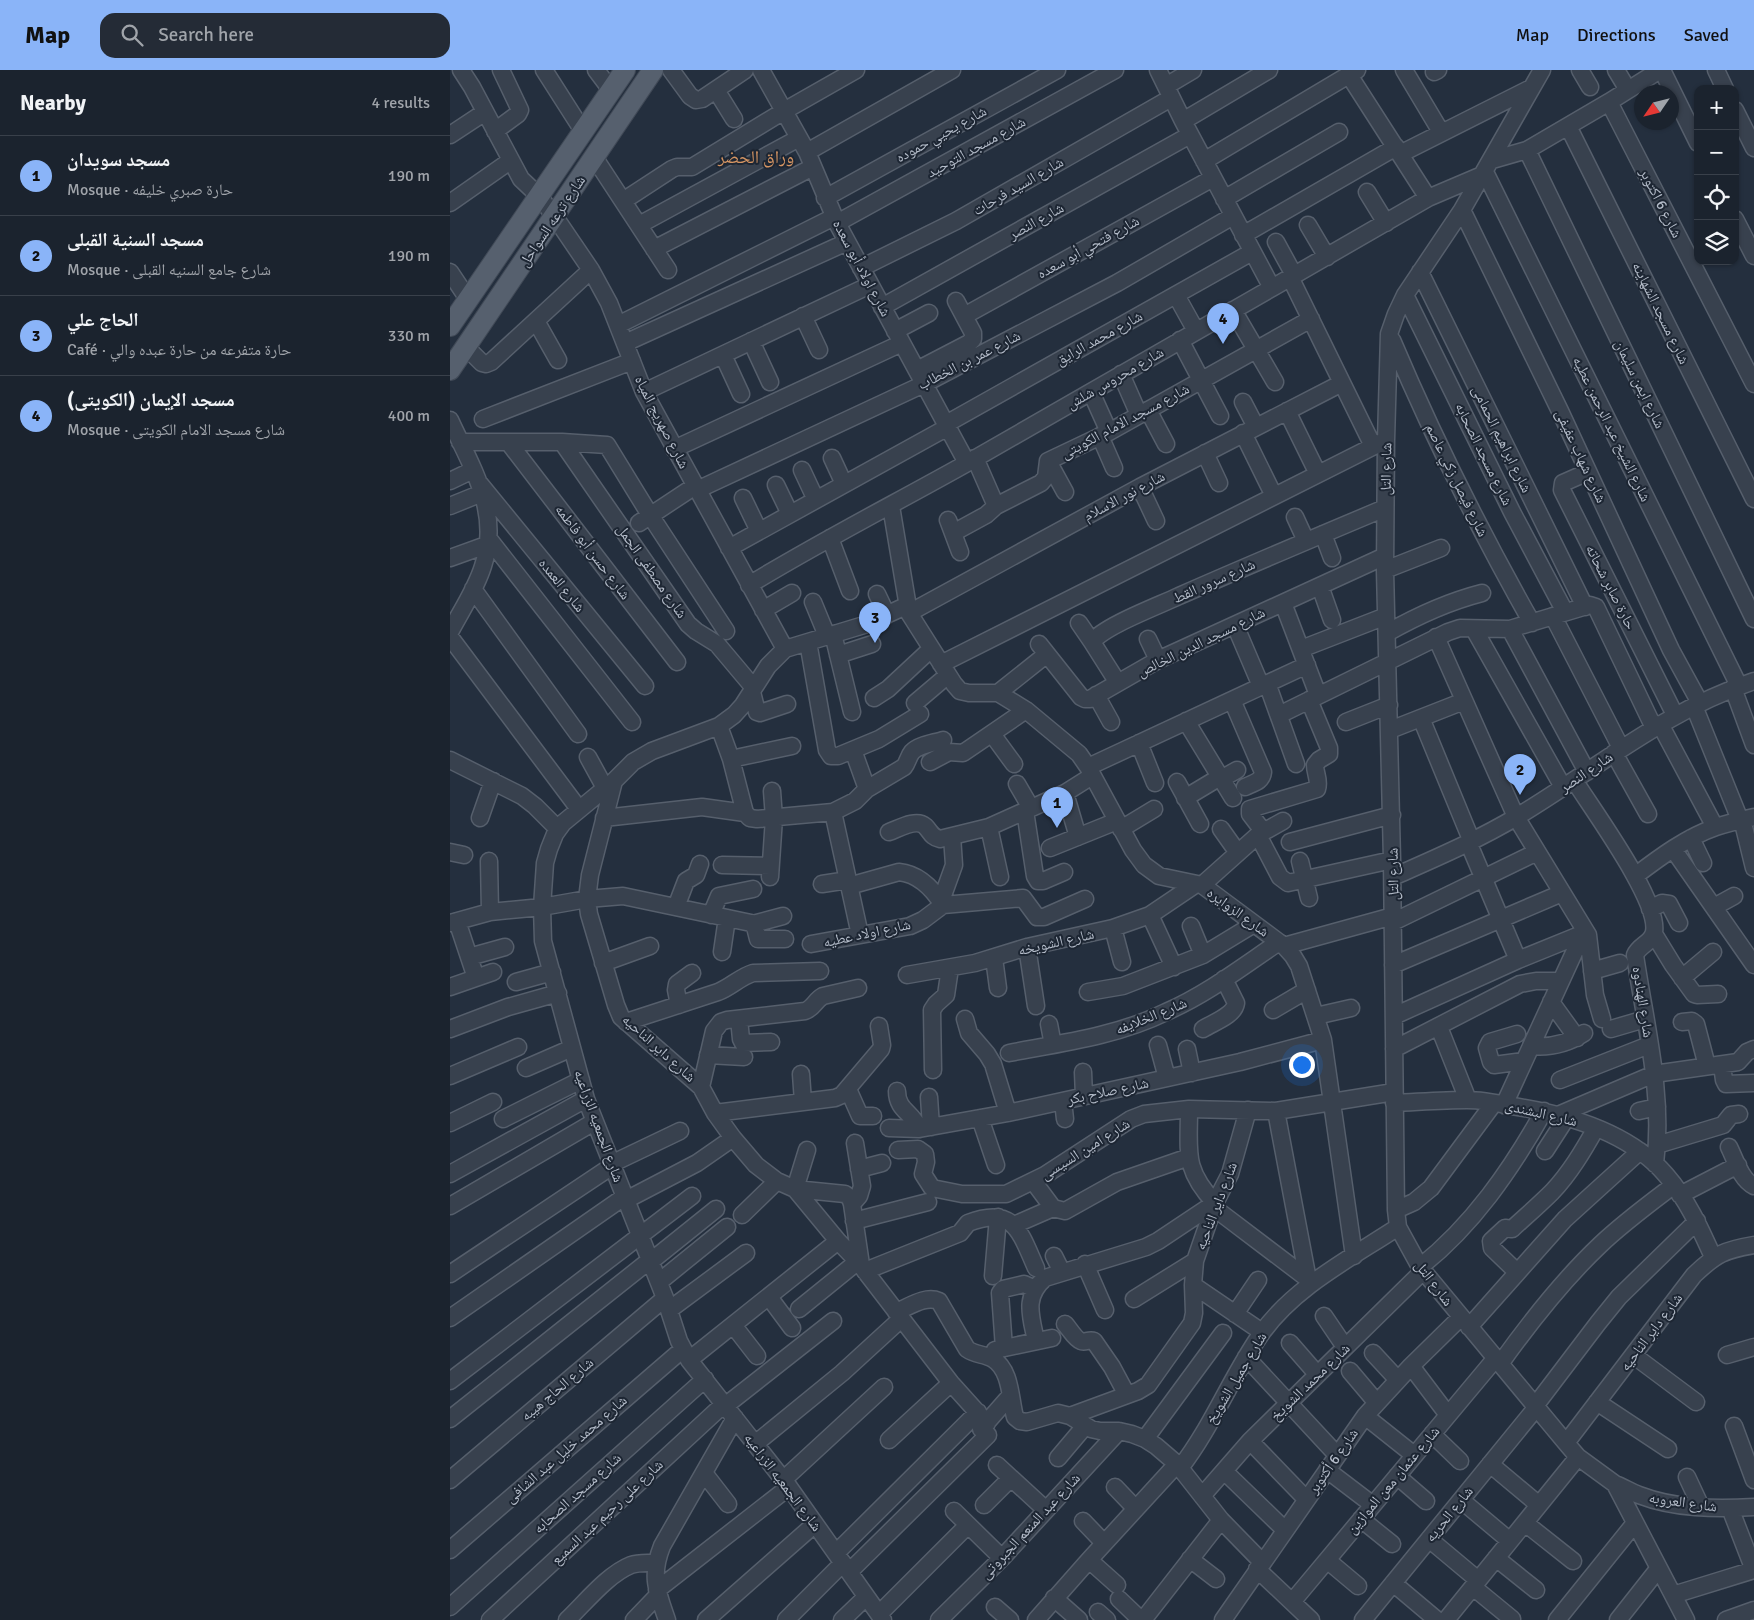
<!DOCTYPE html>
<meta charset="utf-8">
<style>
:root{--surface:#1b232e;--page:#242b36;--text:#f1f3f6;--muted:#a0a4aa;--line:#39404a;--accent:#8ab4f8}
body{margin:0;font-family:Signika,"Noto Naskh Arabic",sans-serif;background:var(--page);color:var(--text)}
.controls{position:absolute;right:15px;top:15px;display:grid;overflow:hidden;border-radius:10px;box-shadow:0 1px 4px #0004}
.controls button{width:45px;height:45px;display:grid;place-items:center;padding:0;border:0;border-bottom:1px solid var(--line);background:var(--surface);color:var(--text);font:25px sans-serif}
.compass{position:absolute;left:1184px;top:15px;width:45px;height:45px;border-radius:50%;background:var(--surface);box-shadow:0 1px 4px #0004;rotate:235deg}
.you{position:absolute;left:851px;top:994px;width:18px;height:18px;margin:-12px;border:4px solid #fff;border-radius:50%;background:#1a73e8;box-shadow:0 0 0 8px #1a73e833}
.badge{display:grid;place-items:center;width:32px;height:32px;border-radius:50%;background:var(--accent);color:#111;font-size:16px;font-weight:700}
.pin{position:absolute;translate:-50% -41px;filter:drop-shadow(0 1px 2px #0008)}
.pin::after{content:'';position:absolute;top:26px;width:18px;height:15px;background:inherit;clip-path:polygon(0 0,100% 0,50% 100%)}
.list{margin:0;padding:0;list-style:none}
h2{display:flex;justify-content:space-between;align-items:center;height:65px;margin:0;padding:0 20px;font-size:21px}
h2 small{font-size:16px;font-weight:400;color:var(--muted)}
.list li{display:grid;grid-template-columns:32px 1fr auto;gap:15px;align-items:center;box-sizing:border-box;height:80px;padding:0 20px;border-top:1px solid var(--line)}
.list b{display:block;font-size:19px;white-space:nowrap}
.list p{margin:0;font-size:16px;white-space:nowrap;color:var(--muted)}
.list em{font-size:16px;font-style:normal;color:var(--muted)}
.icon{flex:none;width:28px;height:28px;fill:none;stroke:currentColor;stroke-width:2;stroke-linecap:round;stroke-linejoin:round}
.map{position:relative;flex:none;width:1304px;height:1550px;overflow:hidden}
header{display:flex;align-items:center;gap:30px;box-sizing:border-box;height:70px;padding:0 25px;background:var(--accent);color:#111}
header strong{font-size:24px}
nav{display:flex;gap:28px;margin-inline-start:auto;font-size:18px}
.search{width:350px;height:45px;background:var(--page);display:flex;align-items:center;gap:12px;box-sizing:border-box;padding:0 18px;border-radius:15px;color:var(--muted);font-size:19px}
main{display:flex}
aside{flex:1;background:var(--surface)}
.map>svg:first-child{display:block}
</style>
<header>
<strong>Map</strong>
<div class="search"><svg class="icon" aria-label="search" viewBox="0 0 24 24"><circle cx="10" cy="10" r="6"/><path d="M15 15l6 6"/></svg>Search here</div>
<nav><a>Map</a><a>Directions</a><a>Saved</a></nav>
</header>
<main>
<aside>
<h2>Nearby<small>4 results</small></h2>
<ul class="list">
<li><span class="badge">1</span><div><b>مسجد سويدان</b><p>Mosque · حارة صبري خليفه</p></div><em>190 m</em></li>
<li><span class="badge">2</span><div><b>مسجد السنية القبلى</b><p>Mosque · شارع جامع السنيه القبلى</p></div><em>190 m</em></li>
<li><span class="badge">3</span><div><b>الحاج علي</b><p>Café · حارة متفرعه من حارة عبده والي</p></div><em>330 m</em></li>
<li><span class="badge">4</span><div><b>مسجد الإيمان (الكويتى)</b><p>Mosque · شارع مسجد الامام الكويتى</p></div><em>400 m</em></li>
</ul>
</aside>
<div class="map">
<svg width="1304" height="1550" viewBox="0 0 1304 1550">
<rect width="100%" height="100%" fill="#242f3e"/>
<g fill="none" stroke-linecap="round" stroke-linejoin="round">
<defs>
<path id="minor" d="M11,0L22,17L71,109L89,126L105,147L141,200L159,233L194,322L335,579
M94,0L133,61
M146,0L161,20
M221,0L240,26L246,30L252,29L295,0
M311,0L357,82L387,153L517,393
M708,0L733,51L822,218
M954,0L991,62
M1092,0L1012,140L955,225L946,244L939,264L936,370L935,500L942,790L946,1140L948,1157L970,1197L1116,1373L1128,1387L1165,1414L1236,1550
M1130,0L1140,17
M1166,0L1178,20
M1212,0L1248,73
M1266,0L1275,19
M984,2L988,0
M899,5L978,128
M716,16L743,0
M266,20L284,49
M1159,32L1304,314
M1285,40L1304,78
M733,51L819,0
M1118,56L1304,429
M45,61L68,44L70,40L51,0
M0,65L35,42
M1077,80L1304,549
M357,82L502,0
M950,84L1081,18
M144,87L218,200
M1042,90L1077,80L1159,32L1210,0
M754,91L907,0
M1035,102L1289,616
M917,122L936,153
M375,128L607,0
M774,129L889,62
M173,131L222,99L227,97H242L334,41L406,0
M0,133L60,91
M1012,140L1110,341L1221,580L1250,633
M1285,149L1304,186
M387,153L665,0
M189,155L349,68
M858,155L877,187
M793,165L946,77
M826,172L844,205
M204,179L363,97
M411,198L506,151L721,28
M0,202L18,229
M970,202L1135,537
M840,207L923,376
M726,225L746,261
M955,225L1062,442L1115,542
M432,237L740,65
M783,240L825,312
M353,246L369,280
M514,246L763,108
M86,251L108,290
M168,255L384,147
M445,261L479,243
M730,270L770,346
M942,270C983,367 1030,461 1082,553
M301,271L320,312
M175,273L397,172
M16,277L32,293L36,294L41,292L141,200
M273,285L291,324
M467,300L519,273L523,269V263L506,231
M671,304L689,345
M194,322L420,215
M641,322L659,362
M793,332L806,357
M698,340L716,374
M837,341L868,404
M33,349L182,291
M0,350C22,398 51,442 33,496C26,519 11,541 0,562
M496,354L802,182
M793,363L824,426
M650,366L664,398
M10,372H112L157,375L200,445L276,561
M112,372L238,554L246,561L267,574L304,618
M59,373L227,592
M224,379L452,273
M755,383L769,413
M382,388L394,414
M525,388L546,436
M598,391L615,422
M352,400L366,430
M1138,402L1113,413L1112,420L1225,645
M0,411L23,400
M30,414L195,616
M326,415L340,444
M690,417L706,451
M247,420L474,314L667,213L783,146
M293,428L309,461
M0,436L32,423
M441,436L459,543L504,614L510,621L519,623H548L576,640L629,684L638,697L683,780L694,795L709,806L752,815L834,876L843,886L849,896L873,970L904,1186
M845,447L856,471
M498,450L510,482
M189,453L245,416
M503,463L536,445L546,436L591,413L596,407L598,391L659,362L861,249
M873,464L882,488
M380,468L400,521
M39,469L182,652
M279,478L498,357
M0,488L39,474
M935,500L991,478
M299,515C371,471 446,433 519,392C672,305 825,216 978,128L1032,105
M870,516L882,550
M23,519L128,664
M427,524L437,545
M363,532L377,566
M833,533L868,625
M313,540L342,523
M459,543L690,417L892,313
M1103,546L1171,678
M629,553L642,572
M785,555L811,616
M1024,559L1113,717
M1060,559L1137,702
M937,563C967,546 997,532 1032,523
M383,564L402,642
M0,567L129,739
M986,567L1066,747L1138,865L1145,925L1152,949
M698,569L708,590
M358,572L377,680L381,686H388L429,669L470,644
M589,574L631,627L635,629H640L708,590L935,486
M851,579L936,546
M388,585L422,574
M491,594L936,370
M668,613L642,572C654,556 708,536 729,526C797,496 866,467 935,438
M817,613L846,694
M1283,618L1304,675
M302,622L307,642L310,643L337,634
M548,623L597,584
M646,625L661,652
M424,628L438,619L481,579
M782,630L813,702C812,712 803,713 795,717
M465,633L498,605
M1244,636L1290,750
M829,645L998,562L1010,558L1060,559L1140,535L1146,537L1204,658
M971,648L1022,772
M736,651L783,728
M896,652L939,635
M1210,654L1265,757
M269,656L281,689L295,743
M940,660L1014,631
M542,664L564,694
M689,673L705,713
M403,680L417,719
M1164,683L1198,744
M138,687L155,718
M281,689L342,676
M0,690L72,726L85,736L108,759
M480,692L499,682L513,683L576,640
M638,697L857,595
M771,709L787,700
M1124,710C1142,739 1210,831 1204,862C1202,873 1189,875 1185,885C1195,954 1214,1023 1205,1094
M164,711L140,805L137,829L139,844L166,935L171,947L251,1017L265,1043L283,1068L306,1095L327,1111L345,1119L395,1124L400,1128L402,1134L411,1195L415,1201L501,1313L537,1353
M727,712L750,754
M567,714L581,738
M615,723L628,767
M735,728L770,707
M575,741L585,806L588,811H593L614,802
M383,742L410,865
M30,748L43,711
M154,748L252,737L295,743L300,748L307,749L383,742L405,731L417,719L454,697C458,692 458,687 462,682C468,675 484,673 493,670
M1292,749L1304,798
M539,757L550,807
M671,759L704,739
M771,759L788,783
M813,761L800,744V739L867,719C870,710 865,704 865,695L869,690L879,684V678L859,630
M439,762C448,759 466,748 475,756C481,762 481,767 490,769L539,757L615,723L642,706
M808,765L830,807L838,813L942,790
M1241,768L1253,793
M840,772L942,745
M1019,774L1068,890
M600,778L667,751
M1223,779L1304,895
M0,782L14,785
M39,791L40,842
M850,791L859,828
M272,795L320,796
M1185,806C1210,787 1237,767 1266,757C1278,753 1291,750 1304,747
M320,807L324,748L322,721
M943,807C986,788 1028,770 1068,746C1146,699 1216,640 1304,611
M372,814L398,810
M752,815L808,765L833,751
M399,816L449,802C469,804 483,819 493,835
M491,831L504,795L502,766
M226,837L236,811L246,805L250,794
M1264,837L1284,826
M1200,839L1212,833L1219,834L1229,853
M261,845L269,826L303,819
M700,845L724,897
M7,851L26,908
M943,852L1087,782
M0,853L40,842L92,837L137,829L173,826L301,853L305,857L308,869H335
M303,854L333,846
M741,856L753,885
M663,858L672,892
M1204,864L1223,895L1244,924L1247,925L1268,924
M361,874L460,856L473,850L493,835L573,828L587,847H594L635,829
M834,876L943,846
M577,877L586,936
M272,882L277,848
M19,887L55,877
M544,888L548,918
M153,893L200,876
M943,895L1112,823
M1142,901L1170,893
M457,905L525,893L577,877L663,858L700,845L746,814
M1232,908L1263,882
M66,912L102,902
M0,917L43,902
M638,922L673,916L753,885L804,854
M1101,932L1127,968
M229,935L226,920L227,914L242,903
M823,940L857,920
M866,946L901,938
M944,946L1068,890L1132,864
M289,949L291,969L293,973L321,972
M515,949L519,963L537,984L543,994L558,1043
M176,952L268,922C281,917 290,907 303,903L370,901
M1232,952L1242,951L1246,954L1257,996
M599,954L603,975
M989,957L1018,1030
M0,959L58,937L108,923
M753,959C764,952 784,946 786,933L774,909
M1161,959L1195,949
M1067,964L1040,972L1037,978L1041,992L1044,995L1074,991
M708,975L717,1008
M1081,976C1101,978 1117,974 1134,963
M737,979L742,1003
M944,979L1070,914L1086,911H1111
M559,983C612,973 667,966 716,942C757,924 792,897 829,872
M258,985L294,987
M1272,995L1274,1010L1276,1014L1304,1013
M76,998L122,978
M483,1000L482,940L486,934L496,925L500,898
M633,1002L634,1026
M351,1004L353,1032
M0,1006L68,977
M1110,1010L1199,975
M251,1017L264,961L271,952L277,950L355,941C364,938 365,930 373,926L408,918
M398,1019L410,1046H423
M447,1021C447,1041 463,1042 469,1059
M479,1027L481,1057
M613,1031L615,1049
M944,1033C968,1032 993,1030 1017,1030C1032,1030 1047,1033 1062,1036C1115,1044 1179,1062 1216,1105C1237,1129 1250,1158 1263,1187
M1054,1035L1134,861
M826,1041L859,1215
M1189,1041L1207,1037
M265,1043L385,1028L392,1025L431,979L432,975L429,956
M1108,1045L1204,1004L1288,992L1297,982L1304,979
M530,1048L546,1095
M53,1049L131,1010
M0,1053L43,1032
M439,1058L469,1059L558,1043L790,992L873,970
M1207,1075L1273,1055L1281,1045L1289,1044
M1279,1077C1285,1089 1291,1110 1304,1116
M357,1080L345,1119L388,1171
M448,1080L468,1079L475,1084L476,1092L473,1104L482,1118L512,1124H556L595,1105L681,1049L694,1044L739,1039L826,1041L944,1022
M1095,1081L1117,1047
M161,1094L230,1061
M409,1099L432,1093
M0,1104L136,1029
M583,1111L603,1138L615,1141L667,1112L739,1087
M1230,1125L1288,1095
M176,1130L247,1093L283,1068
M402,1134L409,1126L412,1116L405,1073
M0,1136L144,1052
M763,1137L858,1209
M946,1140L964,1132L981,1118L1044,1033
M292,1145L327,1111
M404,1151L478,1132
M564,1155L603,1138
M604,1186L612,1202
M200,1192L266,1139
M635,1194L655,1240
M970,1197C1022,1156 1061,1100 1094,1041
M415,1201L510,1163L518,1153C564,1135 570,1162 586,1198
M1067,1202L1042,1178L1041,1171L1055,1158L1062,1159C1075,1147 1089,1135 1102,1122C1120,1103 1133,1081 1146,1058
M0,1204L162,1096
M543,1206L548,1147
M209,1212L277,1157
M743,1215L812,1262
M319,1227L342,1258
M684,1229L745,1191
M349,1239L407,1192
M219,1240L296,1183
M446,1242C459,1237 475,1225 489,1231L517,1279C525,1285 535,1284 543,1289C561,1300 560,1328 565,1347L570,1351L577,1352L608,1343L620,1346L641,1359L650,1361H669L682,1364L695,1369L706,1376L727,1394L771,1450L812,1492
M785,1244L808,1210
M874,1246L895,1277
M0,1248L174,1127
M615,1254C619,1258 625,1269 631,1271C635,1273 639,1269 644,1271L662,1297L677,1325
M283,1255L307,1286
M1019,1257L1115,1149L1190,1081
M586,1271C581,1246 573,1227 595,1208L696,1177L708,1171L765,1133C733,1099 739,1082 739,1039
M840,1273L867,1304
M554,1278L550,1223L553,1219L574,1214L585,1219
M545,1280L602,1268
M923,1283L948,1310
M1183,1285L1246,1332
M1277,1285L1304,1277
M796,1287L887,1385
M239,1290L388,1171L411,1195
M1050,1294C1080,1252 1112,1211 1150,1175C1173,1153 1199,1134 1224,1115
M961,1296L998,1345
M900,1301L927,1333
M0,1311L242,1126
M1147,1332L1218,1379
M275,1336L383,1251
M1085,1336L1148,1253L1169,1227L1247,1151
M620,1346L688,1321L698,1315L742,1253L744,1243L743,1215L745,1191L765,1133L780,1104L798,1040
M915,1346L964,1385
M0,1349L200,1190
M1284,1356L1304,1410
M982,1364L1010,1391
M695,1369L773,1263
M439,1370L501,1313
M800,1371L856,1429
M1116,1373L1244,1205C1266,1184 1274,1180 1304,1175
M305,1374L392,1303L451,1249
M608,1388L635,1356
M1040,1394L1089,1435
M547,1395L596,1440
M730,1398C762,1357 781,1307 811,1264C844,1217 901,1188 948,1157
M877,1400L923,1435
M774,1401L835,1460
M254,1403L278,1434
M947,1406L976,1431
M1237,1407L1251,1437
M0,1410L215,1228
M333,1410L434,1317
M1165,1414C1173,1417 1181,1422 1189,1425C1225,1439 1266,1439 1304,1437
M665,1417L686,1439
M752,1426L800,1371L973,1201
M1011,1430L1060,1471
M534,1435L561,1408
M1280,1438L1304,1500
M504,1441L552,1488
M911,1449L942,1474
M633,1451L654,1473
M1075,1453L1123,1491
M979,1469L1028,1510
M0,1480L233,1279
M386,1483L528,1342
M1046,1488L1086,1520
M740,1489L766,1509
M639,1490L667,1515
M877,1490L908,1516
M807,1499L861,1550
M399,1502L538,1365L531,1359L560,1326
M943,1513L987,1550
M1023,1517L1062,1549
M207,1520L339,1417
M1223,1525L1304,1500
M604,1528L629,1550
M669,1529L691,1550
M842,1532L1045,1289
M0,1537L255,1309
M545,1537L560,1550
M648,1542L657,1550
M429,1544L518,1455
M40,1550L274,1334
M117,1550C135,1533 158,1504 181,1495C189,1492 197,1493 205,1493
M184,1550L208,1525
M217,1550C207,1521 200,1506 212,1476L285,1348
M256,1550L365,1454
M336,1550L393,1493
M392,1550L416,1527
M433,1550L339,1417L239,1290L229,1271L215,1228L136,1029L93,871L92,837L95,793L99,779L105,764L113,753L164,711L183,692L202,681L269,656L284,645L293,635L318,596L335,579L414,555L458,535
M489,1550L552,1488L669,1361
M586,1550L639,1490L727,1394
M693,1550L771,1450
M773,1550L915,1346L961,1296L1011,1247
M913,1550L1086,1338
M996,1550L1128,1387
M1107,1550L1185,1453
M1168,1550L1209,1498
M1276,1550L1304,1540"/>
<path id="major" d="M0,256L175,0
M0,300L203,0"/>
</defs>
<!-- minor casing -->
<use href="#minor" stroke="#565f6c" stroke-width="19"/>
<!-- major casing -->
<use href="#major" stroke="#414a57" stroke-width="22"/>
<!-- minor -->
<use href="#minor" stroke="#38414e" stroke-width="16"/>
<!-- major -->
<use href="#major" stroke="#56606e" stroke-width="20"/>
</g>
<g text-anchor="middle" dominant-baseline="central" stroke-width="4" stroke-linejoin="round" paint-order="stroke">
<!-- street labels -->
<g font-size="15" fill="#b4bcc9" stroke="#1d2633">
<text transform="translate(491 64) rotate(-29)">شارع يحيي حموده</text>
<text transform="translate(526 77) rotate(-29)">شارع مسجد التوحيد</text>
<text transform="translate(568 116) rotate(-30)">شارع السيد فرحات</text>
<text transform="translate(1211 133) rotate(63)">شارع 6 اكتوبر</text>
<text transform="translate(102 151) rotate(-56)">شارع ترعه السواحل</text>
<text transform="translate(586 151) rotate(-29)">شارع النصر</text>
<text transform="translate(638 177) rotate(-29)">شارع فتحي أبو سعده</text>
<text transform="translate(412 198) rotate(62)">شارع اولاد أبو سعده</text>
<text transform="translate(1211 243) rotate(64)">شارع مسجد الشهاينه</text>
<text transform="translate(649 268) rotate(-29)">شارع محمد الرايق</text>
<text transform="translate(519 290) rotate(-27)">شارع عمر بن الخطاب</text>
<text transform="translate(665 308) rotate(-30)">شارع محروس شلش</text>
<text transform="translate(1190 314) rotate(64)">شارع ايمن سليمان</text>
<text transform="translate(675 351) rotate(-28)">شارع مسجد الامام الكويتى</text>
<text transform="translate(212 352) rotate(63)">شارع صهريج المياه</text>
<text transform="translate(1162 359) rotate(64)">شارع الشيخ عبد الرحمن عطيه</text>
<text transform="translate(1052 369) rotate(64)">شارع ابراهيم الحمامى</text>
<text transform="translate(1034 384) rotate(64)">شارع مسجد الصحابه</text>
<text transform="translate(1131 386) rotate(65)">شارع شهاب عفيفى</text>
<text transform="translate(936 399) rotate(-89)">شارع التل</text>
<text transform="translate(1007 410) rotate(64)">شارع فيصل زكي عاصم</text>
<text transform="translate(674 426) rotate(-28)">شارع نور الاسلام</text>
<text transform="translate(143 482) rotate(53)">شارع حسن أبو فاطمه</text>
<text transform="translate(202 501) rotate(55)">شارع مصطفى الجمل</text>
<text transform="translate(764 511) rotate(-24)">شارع سرور القط</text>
<text transform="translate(112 515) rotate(51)">شارع العمده</text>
<text transform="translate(1161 517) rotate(63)">حارة صابر شحاته</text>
<text transform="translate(751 572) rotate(-26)">شارع مسجد الدين الخالص</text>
<text transform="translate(1136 702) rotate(-34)">شارع النصر</text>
<text transform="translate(943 804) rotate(-91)">شارع التل</text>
<text transform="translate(788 842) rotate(36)">شارع الزوايره</text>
<text transform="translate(417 863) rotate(-12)">شارع اولاد عطيه</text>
<text transform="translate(606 872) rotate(-13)">شارع الشويخه</text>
<text transform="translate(1193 932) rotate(81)">شارع الهنادوه</text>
<text transform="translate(701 946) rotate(-22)">شارع الخلايفه</text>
<text transform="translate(209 978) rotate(42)">شارع داير الناحيه</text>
<text transform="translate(658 1021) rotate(-12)">شارع صلاح بكر</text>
<text transform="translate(1091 1043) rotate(13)">شارع البشندى</text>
<text transform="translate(149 1056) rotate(70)">شارع الجمعيه الزراعيه</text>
<text transform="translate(635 1079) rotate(-32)">شارع امين السيسى</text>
<text transform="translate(766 1136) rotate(-69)">شارع داير الناحيه</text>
<text transform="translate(984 1213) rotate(53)">شارع التل</text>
<text transform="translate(1201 1262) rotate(-53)">شارع داير الناحيه</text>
<text transform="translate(786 1308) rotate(-59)">شارع جميل الشويخ</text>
<text transform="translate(860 1312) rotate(-44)">شارع محمد الشويخ</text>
<text transform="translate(107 1319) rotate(-40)">شارع الحاج هيبه</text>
<text transform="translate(116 1379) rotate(-41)">شارع محمد خليل عبد الشافى</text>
<text transform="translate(883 1391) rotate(-55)">شارع 6 أكتوبر</text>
<text transform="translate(943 1410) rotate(-50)">شارع عثمان معن الموازين</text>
<text transform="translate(333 1412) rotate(53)">شارع الجمعيه الزراعيه</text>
<text transform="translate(127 1423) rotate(-42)">شارع مسجد الصحابه</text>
<text transform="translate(1233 1432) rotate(8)">شارع العروبه</text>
<text transform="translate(157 1442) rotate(-43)">شارع على رحيم عبد السميع</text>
<text transform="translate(999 1444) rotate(-51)">شارع الحريه</text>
<text transform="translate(580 1456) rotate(-47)">شارع عبد المنعم الجبروتى</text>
</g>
<!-- quarter labels -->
<g font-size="18" fill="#d59563" stroke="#1d2633">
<text x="306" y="87">وراق الحضر</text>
</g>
</g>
</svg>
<div class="controls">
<button>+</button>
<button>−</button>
<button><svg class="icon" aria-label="locate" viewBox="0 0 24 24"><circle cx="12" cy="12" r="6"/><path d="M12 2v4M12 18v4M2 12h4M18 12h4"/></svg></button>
<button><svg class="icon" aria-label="layers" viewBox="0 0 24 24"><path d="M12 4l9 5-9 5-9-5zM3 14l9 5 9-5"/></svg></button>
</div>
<svg class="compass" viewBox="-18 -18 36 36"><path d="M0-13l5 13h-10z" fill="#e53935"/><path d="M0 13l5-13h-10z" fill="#a0a4aa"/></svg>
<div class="you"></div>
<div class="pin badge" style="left:607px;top:758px">1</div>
<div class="pin badge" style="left:1070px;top:725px">2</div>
<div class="pin badge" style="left:425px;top:573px">3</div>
<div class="pin badge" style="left:773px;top:274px">4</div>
</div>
</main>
